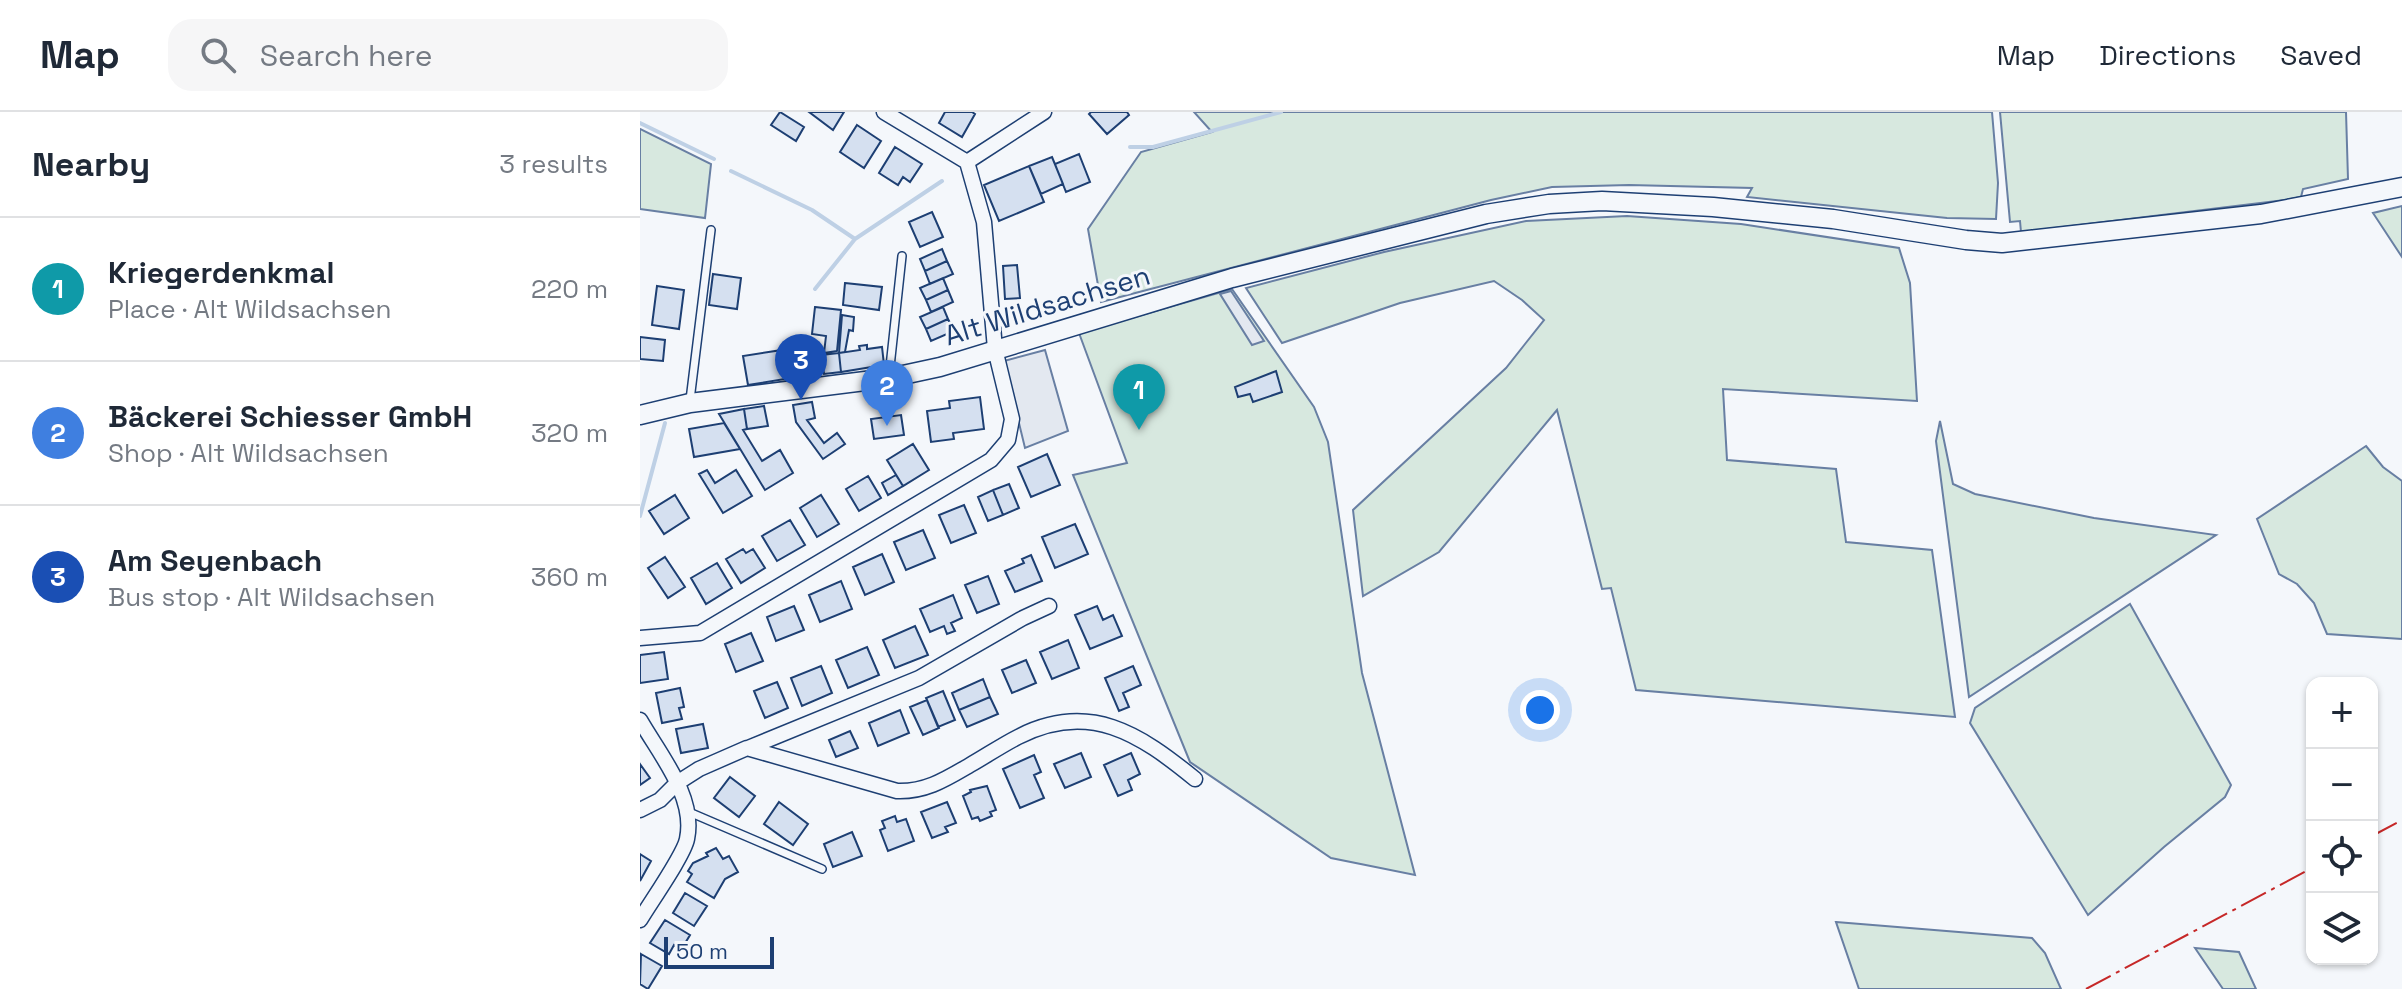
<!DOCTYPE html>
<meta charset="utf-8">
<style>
:root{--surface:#fff;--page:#f6f6f7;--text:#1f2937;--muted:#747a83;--line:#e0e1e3;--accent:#0b8043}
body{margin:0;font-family:"Space Grotesk",sans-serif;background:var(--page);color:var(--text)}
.controls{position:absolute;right:24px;bottom:24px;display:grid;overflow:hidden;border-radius:16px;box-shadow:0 2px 6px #0004}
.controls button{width:72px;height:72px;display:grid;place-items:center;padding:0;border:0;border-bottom:2px solid var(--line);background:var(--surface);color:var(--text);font:40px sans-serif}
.scale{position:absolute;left:24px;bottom:20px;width:110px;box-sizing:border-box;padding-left:8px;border:4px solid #1d3f73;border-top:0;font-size:22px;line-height:28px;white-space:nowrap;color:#1d3f73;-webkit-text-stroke:6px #f4f7fb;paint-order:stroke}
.you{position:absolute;left:900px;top:598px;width:28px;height:28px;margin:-20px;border:6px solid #fff;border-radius:50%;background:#1a73e8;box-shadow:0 0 0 12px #1a73e833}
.badge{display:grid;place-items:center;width:52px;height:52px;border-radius:50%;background:var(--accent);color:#fff;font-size:26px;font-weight:700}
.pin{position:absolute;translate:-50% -66px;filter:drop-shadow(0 2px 4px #0008)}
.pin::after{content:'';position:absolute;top:42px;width:28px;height:24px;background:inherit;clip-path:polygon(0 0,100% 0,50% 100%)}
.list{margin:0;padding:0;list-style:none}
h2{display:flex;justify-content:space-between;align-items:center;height:104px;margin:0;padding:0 32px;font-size:34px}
h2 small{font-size:26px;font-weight:400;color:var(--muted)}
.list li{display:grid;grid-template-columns:52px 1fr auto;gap:24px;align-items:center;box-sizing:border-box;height:144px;padding:0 32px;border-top:2px solid var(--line)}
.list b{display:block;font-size:30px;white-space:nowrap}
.list p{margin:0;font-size:26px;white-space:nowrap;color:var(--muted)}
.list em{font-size:26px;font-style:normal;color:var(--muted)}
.icon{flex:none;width:44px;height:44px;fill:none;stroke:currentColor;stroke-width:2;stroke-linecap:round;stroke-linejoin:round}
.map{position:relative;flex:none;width:1762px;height:877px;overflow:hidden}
header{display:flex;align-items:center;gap:48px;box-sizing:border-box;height:112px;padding:0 40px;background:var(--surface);border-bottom:2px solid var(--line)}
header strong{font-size:38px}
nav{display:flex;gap:44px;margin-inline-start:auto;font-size:28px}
.search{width:560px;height:72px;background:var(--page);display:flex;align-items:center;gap:20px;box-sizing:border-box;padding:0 28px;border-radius:24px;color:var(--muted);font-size:30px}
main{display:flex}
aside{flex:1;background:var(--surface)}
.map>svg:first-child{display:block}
</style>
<header>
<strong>Map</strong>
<div class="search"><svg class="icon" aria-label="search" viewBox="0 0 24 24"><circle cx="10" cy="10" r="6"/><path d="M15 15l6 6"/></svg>Search here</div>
<nav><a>Map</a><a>Directions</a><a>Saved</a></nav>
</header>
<main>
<aside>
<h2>Nearby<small>3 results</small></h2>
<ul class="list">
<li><span class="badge" style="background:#0f9aa8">1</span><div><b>Kriegerdenkmal</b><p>Place · Alt Wildsachsen</p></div><em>220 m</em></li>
<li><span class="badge" style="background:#3f7fe0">2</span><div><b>Bäckerei Schiesser GmbH</b><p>Shop · Alt Wildsachsen</p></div><em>320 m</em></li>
<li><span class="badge" style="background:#1a4fb4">3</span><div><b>Am Seyenbach</b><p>Bus stop · Alt Wildsachsen</p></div><em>360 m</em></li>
</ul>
</aside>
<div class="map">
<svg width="1762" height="877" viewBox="0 0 1762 877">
<rect width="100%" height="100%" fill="#f4f7fb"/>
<!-- green -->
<path fill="#d7e8df" stroke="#687fa3" stroke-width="2" d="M554,0H1352L1358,71L1356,107L1307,106L1107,85L1112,76L989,73L912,75L851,88L461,190L448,117L501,40L572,20Z
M1360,0H1706L1708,67L1663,77L1661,85L1645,88L1381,120L1380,109L1370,110Z
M0,17L71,52L65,106L0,97Z
M1762,94V145L1733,101Z
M987,104L1101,112L1259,136L1270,171L1277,289L1083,277L1087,348L1196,357L1206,430L1292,438L1315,605L996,578L971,476L962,477L917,298L799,440L723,484L713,398L866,256L904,208L882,188L854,169L760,191L642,231L606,176L744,140L886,109Z
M592,177L674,295L688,330L722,561L775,763L691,746L550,650L433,363L487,351L439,221Z
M1300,309L1313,372L1335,382L1454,406L1576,423L1329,585L1296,329Z
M1726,334L1743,355L1762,369V527L1687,522L1674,491L1657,472L1639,462L1617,407Z
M1490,492L1591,673L1585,685L1524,735L1448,803L1330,611L1335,596Z
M1196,810L1392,826L1405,841L1421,877H1219Z
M1555,836L1599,840L1616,877H1583Z"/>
<!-- parking -->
<path fill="#e3e8f0" stroke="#687fa3" stroke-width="2" d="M591,179L624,229L612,233L580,182Z
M405,238L428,319L385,336L364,249Z"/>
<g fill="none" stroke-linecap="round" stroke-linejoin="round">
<!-- stream -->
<path stroke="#bed0e5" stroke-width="4" d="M0,11L74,47
M490,35H513L641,0
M91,59L172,98L215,127
M175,177L215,127L302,69
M0,404L25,311"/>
</g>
<!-- building -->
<path fill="#d5e0f0" stroke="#1d3f73" stroke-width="2" d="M140,0L164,15L156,29L131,13Z
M169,0H204L193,18Z
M305,0H332L335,2L322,25L299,11Z
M451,0H487L489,3L467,22L449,2Z
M217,13L241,29L224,56L200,40Z
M255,35L282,52L270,70L263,65L258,73L239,61Z
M439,42L450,70L426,80L415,52Z
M412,45L423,72L401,82L389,54Z
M389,54L404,90L359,109L344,73Z
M292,100L303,125L280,135L269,110Z
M302,137L307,149L285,159L280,147Z
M307,149L313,162L290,172L285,159Z
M377,153L380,186L365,187L363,154Z
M73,162L101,166L97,197L69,193Z
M303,166L308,178L286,188L280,176Z
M205,171L242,175L239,198L203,193Z
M17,174L44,178L39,217L12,213Z
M308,178L313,190L291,200L286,188Z
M175,195L201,198L197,239L184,241L186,224L172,222Z
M303,195L308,207L286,217L280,205Z
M202,203L214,205L213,219L209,218L205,240L199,241Z
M308,207L314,219L291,229L286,217Z
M0,225L25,228L23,249L0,247Z
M227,233V237L242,235L244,253L201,260L199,241L220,238L219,234Z
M142,238L145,267L108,273L103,244Z
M199,241L201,260L184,262L181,243Z
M157,246L160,264L145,267L141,249Z
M636,259L642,280L613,290L610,282L598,285L595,275Z
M340,285L344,317L313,321L314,327L291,330L287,299L310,296L309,289Z
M172,290L175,306L167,308L184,331L197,321L205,332L183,347L156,310L153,293Z
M124,294L128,314L107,317L104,297Z
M104,297L107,317L103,318L122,349L140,338L153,361L125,378L79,302Z
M261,303L264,323L234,327L231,307Z
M84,311L100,337L54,345L49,317Z
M273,332L289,358L263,374L247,348Z
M407,342L420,373L391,385L378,355Z
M67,358L75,371L96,358L112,384L83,401L59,362Z
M256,363L263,374L248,383L242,371Z
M228,364L241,386L219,399L206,377Z
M369,372L379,396L363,403L353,378Z
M353,378L363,403L348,409L338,385Z
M35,383L49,406L24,422L9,399Z
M181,383L199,412L177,425L160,396Z
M324,393L336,421L311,431L299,403Z
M150,408L165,433L137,449L122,424Z
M435,412L448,442L415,456L402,425Z
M283,418L295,446L266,458L254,430Z
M103,437L106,441L113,437L125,456L101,471L86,447Z
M242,442L254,470L225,483L213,455Z
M391,443L402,469L375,480L365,459L384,451L382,447Z
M25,445L45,475L28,486L8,456Z
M77,451L92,476L66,492L51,466Z
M348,464L359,492L337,501L325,473Z
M201,469L212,497L180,510L169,483Z
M313,483L322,506L311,511L315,519L307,522L304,514L290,520L280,497Z
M154,494L164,518L136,529L127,505Z
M457,494L463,508L473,503L482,524L450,537L435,503Z
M275,514L288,543L255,556L243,528Z
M111,521L123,549L96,560L85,532Z
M428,528L439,556L412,567L400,540Z
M227,535L239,563L208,576L196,548Z
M24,540L28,567L0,571V543Z
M386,548L396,571L372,581L362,558Z
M181,554L192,581L162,594L151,566Z
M493,554L501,573L483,581L489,595L479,599L465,566Z
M343,567L350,585L319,598L312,581Z
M137,570L148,596L125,606L114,579Z
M40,576L44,595L39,596L42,607L22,611L16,581Z
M303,579L315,608L298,615L286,586Z
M350,585L358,602L327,615L319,598Z
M287,588L299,616L283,623L270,595Z
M260,598L269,621L238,634L229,611Z
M63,612L68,636L41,641L36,617Z
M210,619L218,636L196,645L189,628Z
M441,641L451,665L425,676L414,652Z
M491,641L500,662L488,668L492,678L478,684L464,653Z
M394,643L401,660L394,663L404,686L380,696L363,657Z
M0,652L10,666L0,673Z
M90,665L115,684L99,705L74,686Z
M347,674L356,698L350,700L352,704L340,709L338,705L332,707L323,684L331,680L330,678Z
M139,690L168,712L153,733L124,712Z
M307,690L316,711L305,715L308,720L292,726L281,700Z
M255,704L257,710L266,707L274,729L248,739L240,718L245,716L242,709Z
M212,720L222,744L193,755L184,732Z
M76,736L83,747L89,744L98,760L85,767L74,786L47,770L52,762L48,759L53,751L68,744L66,741Z
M0,742L11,749L0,769Z
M45,781L67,794L54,814L33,801Z
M25,808L50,823L41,838L34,833L29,842L10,831Z
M1,842L22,854L8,877L0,872Z"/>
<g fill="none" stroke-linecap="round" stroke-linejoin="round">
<defs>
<path id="service" d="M249,264L262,144
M50,288L71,118
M49,700L182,757"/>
<path id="minor" d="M327,50L404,0
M0,526L60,521L351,348L368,328L372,307L355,237L344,110L327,50L244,0
M0,608C20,643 56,685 47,727C44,743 10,791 0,808
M108,636L279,566L383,506L409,494
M0,698L20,688L37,671L59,657L107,636L257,679C286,680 306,667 330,653C346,644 362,633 378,625C449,588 500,622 555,667"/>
<path id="secondary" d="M0,303L50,291L249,266L300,255L592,166L846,102L909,92L962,89L1073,95L1193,107L1326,128L1362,131L1621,102L1762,75"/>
</defs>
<!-- service casing -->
<use href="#service" stroke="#1d3f73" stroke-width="10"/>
<!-- minor casing -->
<use href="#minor" stroke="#1d3f73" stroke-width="17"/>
<!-- secondary casing -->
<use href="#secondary" stroke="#1d3f73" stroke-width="21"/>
<!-- service -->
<use href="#service" stroke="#f4f7fb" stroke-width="7"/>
<!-- minor -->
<use href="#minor" stroke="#f4f7fb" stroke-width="14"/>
<!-- secondary -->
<use href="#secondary" stroke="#f4f7fb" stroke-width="18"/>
<!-- power -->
<path stroke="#c62828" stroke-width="2" stroke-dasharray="28 6 4 6" stroke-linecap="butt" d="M1732,724L1762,708
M1446,877L1672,756"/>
</g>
<g text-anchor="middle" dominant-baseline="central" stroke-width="6" stroke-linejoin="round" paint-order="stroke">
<!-- street labels -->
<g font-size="28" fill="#1d3f73" stroke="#f4f7fb">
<text transform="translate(407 193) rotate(-17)">Alt Wildsachsen</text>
</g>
</g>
</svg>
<div class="controls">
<button>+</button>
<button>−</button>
<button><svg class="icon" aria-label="locate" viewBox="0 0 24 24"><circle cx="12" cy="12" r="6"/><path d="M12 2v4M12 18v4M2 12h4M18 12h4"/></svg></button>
<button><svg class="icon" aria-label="layers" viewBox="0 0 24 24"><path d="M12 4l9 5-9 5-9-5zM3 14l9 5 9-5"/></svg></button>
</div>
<div class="scale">50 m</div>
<div class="you"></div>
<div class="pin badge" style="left:499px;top:318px;background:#0f9aa8">1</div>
<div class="pin badge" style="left:247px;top:314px;background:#3f7fe0">2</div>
<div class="pin badge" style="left:161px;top:288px;background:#1a4fb4">3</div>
</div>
</main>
